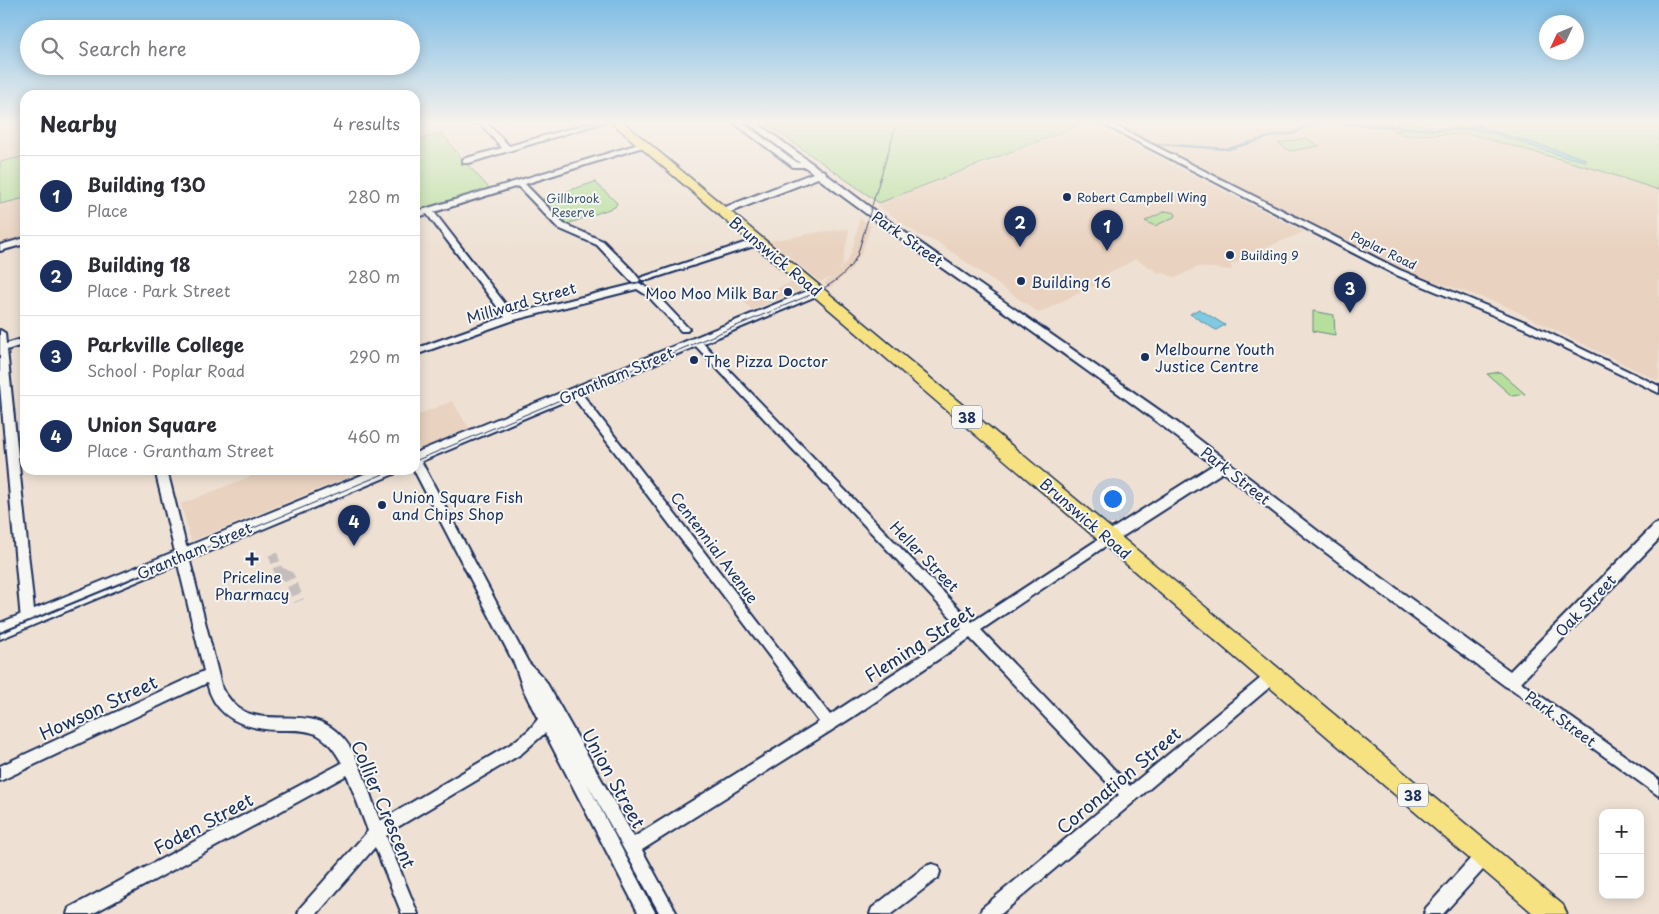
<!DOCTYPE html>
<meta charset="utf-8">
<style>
:root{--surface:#fff;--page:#f7f7f7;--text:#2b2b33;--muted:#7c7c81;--line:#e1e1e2;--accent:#1b2f5e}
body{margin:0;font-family:"Playpen Sans",sans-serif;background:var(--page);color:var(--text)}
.controls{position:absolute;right:15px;bottom:15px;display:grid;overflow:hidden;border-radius:10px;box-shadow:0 2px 12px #0003}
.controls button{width:45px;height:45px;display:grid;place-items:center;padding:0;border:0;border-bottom:1px solid var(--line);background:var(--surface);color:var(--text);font:25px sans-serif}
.compass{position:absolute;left:1539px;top:15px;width:45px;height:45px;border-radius:50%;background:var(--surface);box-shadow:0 2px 12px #0003;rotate:226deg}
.you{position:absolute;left:1112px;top:498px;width:18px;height:18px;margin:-12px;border:4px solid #fff;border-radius:50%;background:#1a73e8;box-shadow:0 0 0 8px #1a73e833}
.badge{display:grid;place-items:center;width:32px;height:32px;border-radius:50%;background:var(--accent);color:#fff;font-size:16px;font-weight:700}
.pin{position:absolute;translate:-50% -41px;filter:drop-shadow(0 1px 2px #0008)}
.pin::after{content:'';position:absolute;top:26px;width:18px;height:15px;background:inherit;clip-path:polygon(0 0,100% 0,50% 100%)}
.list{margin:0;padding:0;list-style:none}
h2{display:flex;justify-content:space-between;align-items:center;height:65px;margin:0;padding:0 20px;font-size:21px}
h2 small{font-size:16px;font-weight:400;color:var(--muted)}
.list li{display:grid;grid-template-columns:32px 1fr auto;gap:15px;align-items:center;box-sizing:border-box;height:80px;padding:0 20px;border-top:1px solid var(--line)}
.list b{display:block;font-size:19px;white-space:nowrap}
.list p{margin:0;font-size:16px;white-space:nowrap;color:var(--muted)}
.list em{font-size:16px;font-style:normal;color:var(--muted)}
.icon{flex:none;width:28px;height:28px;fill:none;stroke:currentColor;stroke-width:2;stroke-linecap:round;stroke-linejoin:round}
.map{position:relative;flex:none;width:1659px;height:914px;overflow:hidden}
.search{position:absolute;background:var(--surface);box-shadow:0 2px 12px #0003;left:20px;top:20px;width:400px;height:55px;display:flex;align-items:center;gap:12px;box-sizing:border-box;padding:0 18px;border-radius:28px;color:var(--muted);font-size:19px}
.panel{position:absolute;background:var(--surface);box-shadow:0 2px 12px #0003;left:20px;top:90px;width:400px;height:385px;border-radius:15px}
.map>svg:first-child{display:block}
</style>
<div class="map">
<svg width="1659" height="914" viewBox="0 0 1659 914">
<rect width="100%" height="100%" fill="#eee1d4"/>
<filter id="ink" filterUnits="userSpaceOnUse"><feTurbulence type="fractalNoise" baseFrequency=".02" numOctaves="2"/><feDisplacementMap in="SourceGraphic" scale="10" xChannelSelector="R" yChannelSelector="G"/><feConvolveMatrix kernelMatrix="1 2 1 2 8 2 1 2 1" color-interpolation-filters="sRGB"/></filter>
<g filter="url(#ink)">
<!-- built -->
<path fill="#e9d2bf" d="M0,122H25V237L0,244Z
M1112,122H1445L1470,134L1595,169L1659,190V381L1501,304L1419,276Z
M1091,123L1304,232L1267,247L1231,265L1232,270L1197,267L1176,278L1162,272L1159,273L1136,259L1091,282L1095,285L1039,313L939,243L919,235L877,205Z
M860,218L871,226L862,252L850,271L830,288L824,283L832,277L820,282L770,241L820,232L849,229L842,266L835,275L848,260L852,251Z
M792,282L801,289L752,310L744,302Z
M452,401L469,428L420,449L415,440V416Z
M267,470H365L191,541L181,504Z"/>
<!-- green -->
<path fill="#b6df9c" stroke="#68877d" d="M764,122H1088L879,203Z
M1381,122L1386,124L1385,122H1398L1402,124V122H1414L1439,130L1437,128H1457L1445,122H1659V190L1595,169L1470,134L1401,135V133L1393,131L1404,130C1394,121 1393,127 1381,125L1380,123Z
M442,133L456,152L490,189L415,212V141Z
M1307,138L1319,146L1290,151L1278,143Z
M25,156V198L0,204V162Z
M595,182L617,203L615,207L567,224L543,199Z
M1166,211L1175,213L1176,216L1155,226L1145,221Z
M1313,311L1334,315L1335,335L1313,331Z
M1500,372L1525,394L1512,396L1487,374Z"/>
<!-- water -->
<path fill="#80cae1" stroke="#588cad" d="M1476,126L1586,159V161L1562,156L1496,134L1467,128Z
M1199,309L1225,325L1216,330L1190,314Z"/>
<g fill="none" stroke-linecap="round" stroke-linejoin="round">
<!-- stream -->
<path stroke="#588cad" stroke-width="2.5" d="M1470,122L1483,128
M1158,144L1228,149L1273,136L1295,133L1308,125L1329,123L1440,130L1471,129"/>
<!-- pedestrian-tunnel-far1 -->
<path stroke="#c4bdbc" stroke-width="9" stroke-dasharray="9 4.5" stroke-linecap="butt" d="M273,554L278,570L284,574"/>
<!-- pedestrian-tunnel -->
<path stroke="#c4bdbc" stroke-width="11" stroke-dasharray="11 5.5" stroke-linecap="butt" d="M282,573L289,577L299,601"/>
<defs>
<path id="minor" d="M479,122H486L509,146L594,122H604L469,163H463V159L502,148Z
M733,122H741L798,163H811L815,165L811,167H793Z
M1099,122H1108L1400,270L1530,324L1659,386V393L1524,328L1394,274Z
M642,143L649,145L525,184L564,224L603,241L632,270L640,280L638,282H632L597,245L558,228L518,186L434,212L513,314L639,283L654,292L687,327L689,329L687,331H681L648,296L637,289L514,320L415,355V349L505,317L427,214L415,218V212Z
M25,238V244L0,251V245Z
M761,240L765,243L764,245L751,247L648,280H642L640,278L747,242Z
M0,330L5,333L6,344L25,338V344L7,350L35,620L33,624L28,626L23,624L21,620L0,386Z
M696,338L699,339L972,622L1105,535H1113L1115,538L1113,541L981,630L1130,786L1267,673L1272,671L1277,673L1279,677L1277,681L1001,914H980L982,908L1119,795L970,638L851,718L642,850L677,914H660L587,783L656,914H639L545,733L521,754L396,828L386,836L418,914H402L375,847L317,914H298L300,908L368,831L347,775L92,914H67L69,908L342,763C335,751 328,740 316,734C305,729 290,730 278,730C244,729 215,718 207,683L0,781V766L204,671L155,470H167L222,689C227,695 231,702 237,707C266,730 311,702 342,737C362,759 368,793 380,821L511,744L529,730L538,719L523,689L515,665L414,470L415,457L421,461L528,662L545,680L634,837L819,722L571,394L570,392L571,390H579L830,715L962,629L693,343L691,341Z
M1511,675L1659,780V796L1506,685L1504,681L1506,677Z
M1485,847L1491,849L1493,855L1491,861L1443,914H1424L1426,908L1479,849Z
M932,864L938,866L940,872L938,878L891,914H870L872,908L926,866Z"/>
<path id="tertiary" d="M747,122H756L821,170L825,171L826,174L883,217L1179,424L1319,532L1510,671L1654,525L1659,523V539L1517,686L1511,689L1505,686L1309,540L1223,472L1114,542L1109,544L1104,542L1102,538L1104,534L1213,465C1085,364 948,276 818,178L728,213H720V209L813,173Z"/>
<path id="secondary" d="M817,287L823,291L821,294L415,464V453Z
M374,470H397L394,474L0,639V623Z"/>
<path id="primary" d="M611,122H623L1563,905L1567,914H1534Z"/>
</defs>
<!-- minor casing -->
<use href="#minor" stroke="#1b2f5e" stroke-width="4"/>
<!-- tertiary casing -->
<use href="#tertiary" stroke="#1b2f5e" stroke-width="4"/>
<!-- secondary casing -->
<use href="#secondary" stroke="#1b2f5e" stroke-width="4"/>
<!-- primary casing -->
<use href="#primary" stroke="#1b2f5e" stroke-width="3"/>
<!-- minor -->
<use href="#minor" fill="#f6f6f2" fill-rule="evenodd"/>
<!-- tertiary -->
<use href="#tertiary" fill="#f6f6f2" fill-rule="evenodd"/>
<!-- secondary -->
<use href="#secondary" fill="#f6f6f2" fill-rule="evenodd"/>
<!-- primary -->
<use href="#primary" fill="#f7e281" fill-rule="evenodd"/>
<!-- tram-far1 -->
<path stroke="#1b2f5e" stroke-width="1" d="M415,461L810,295C830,286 846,276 857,256L897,122
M143,574L393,470"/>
<!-- tram -->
<path stroke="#1b2f5e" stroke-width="2" d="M0,633L146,573"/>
</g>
</g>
<!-- sky -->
<linearGradient id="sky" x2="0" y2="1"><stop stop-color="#7ebde5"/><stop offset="0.49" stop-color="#f7f2ec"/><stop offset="1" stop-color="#f7f2ec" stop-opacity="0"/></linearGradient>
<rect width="1659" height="250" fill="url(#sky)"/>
<!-- markers -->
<g fill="#1b2f5e" stroke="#f6f6f2" stroke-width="2">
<circle cx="1067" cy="197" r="5"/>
<circle cx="1230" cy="255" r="5"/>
<circle cx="1021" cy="281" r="5"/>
<circle cx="788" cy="292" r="5"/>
<circle cx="1145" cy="357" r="5"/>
<circle cx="694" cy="360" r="5"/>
<circle cx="382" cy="505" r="5"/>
<path d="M249.5 551.5h5v5h5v5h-5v5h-5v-5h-5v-5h5z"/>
</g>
<g text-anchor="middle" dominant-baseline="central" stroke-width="4" stroke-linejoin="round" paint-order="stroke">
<!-- far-poi labels -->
<g font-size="12" fill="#1b2f5e" stroke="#f6f6f2" text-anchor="start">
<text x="1077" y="197">Robert Campbell Wing</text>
<text x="1240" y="255">Building 9</text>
</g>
<!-- far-park labels -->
<g font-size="12" fill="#425b6e" stroke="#f6f6f2">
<text x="573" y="198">Gillbrook<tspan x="573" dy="14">Reserve</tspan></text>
</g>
<!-- far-street labels -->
<g font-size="12" fill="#1b2f5e" stroke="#f6f6f2">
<text transform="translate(1384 250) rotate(26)">Poplar Road</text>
</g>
<!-- shield labels -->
<g fill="#f6f6f2" stroke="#5d6b8a" stroke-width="1">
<rect x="952" y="405.5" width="30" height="23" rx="4"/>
<rect x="1398" y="783.5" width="30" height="23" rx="4"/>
</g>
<g font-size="14" font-weight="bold" fill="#1b2f5e">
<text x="967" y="417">38</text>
<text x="1413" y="795">38</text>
</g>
<!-- street labels -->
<g font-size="15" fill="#1b2f5e" stroke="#f6f6f2">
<text transform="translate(908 238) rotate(35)">Park Street</text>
<text transform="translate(776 256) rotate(40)">Brunswick Road</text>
<text transform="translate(521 302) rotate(-16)">Millward Street</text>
<text transform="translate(616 375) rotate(-23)">Grantham Street</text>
<text transform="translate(1236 475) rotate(38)">Park Street</text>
<text transform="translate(1086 518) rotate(41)">Brunswick Road</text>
<text transform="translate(715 547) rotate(53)">Centennial Avenue</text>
<text transform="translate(194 550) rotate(-23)">Grantham Street</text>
<text transform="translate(925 556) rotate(46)">Heller Street</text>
<text transform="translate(1585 605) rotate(-46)">Oak Street</text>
<text transform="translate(1561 718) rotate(36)">Park Street</text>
</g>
<!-- poi labels -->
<g font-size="15" fill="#1b2f5e" stroke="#f6f6f2" text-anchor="start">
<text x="1031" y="281">Building 16</text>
<text x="778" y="292" text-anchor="end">Moo Moo Milk Bar</text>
<text x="1155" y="348">Melbourne Youth<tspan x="1155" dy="17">Justice Centre</tspan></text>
<text x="704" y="360">The Pizza Doctor</text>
<text x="392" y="496">Union Square Fish<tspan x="392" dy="17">and Chips Shop</tspan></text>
<text x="252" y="576" text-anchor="middle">Priceline<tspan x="252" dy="17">Pharmacy</tspan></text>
</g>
<!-- near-street labels -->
<g font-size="18" fill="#1b2f5e" stroke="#f6f6f2">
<text transform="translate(919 643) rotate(-33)">Fleming Street</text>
<text transform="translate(98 707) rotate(-25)">Howson Street</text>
<text transform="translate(614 778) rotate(61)">Union Street</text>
<text transform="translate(1118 780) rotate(-40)">Coronation Street</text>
<text transform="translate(384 804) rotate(67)">Collier Crescent</text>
<text transform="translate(203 823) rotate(-28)">Foden Street</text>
</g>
</g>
</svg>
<div class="controls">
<button>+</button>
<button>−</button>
</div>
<svg class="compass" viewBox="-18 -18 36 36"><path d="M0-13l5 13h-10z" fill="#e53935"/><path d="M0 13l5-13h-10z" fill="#7c7c81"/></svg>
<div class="you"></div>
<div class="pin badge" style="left:1107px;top:251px">1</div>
<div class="pin badge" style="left:1020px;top:247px">2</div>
<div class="pin badge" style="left:1350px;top:313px">3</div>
<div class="pin badge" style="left:354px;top:546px">4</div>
<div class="search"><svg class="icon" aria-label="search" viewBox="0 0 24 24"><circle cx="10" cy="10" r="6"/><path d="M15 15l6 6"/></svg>Search here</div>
<section class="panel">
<h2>Nearby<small>4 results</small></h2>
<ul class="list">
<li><span class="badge">1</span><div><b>Building 130</b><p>Place</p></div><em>280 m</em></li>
<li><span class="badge">2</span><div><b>Building 18</b><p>Place · Park Street</p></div><em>280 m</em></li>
<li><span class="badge">3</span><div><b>Parkville College</b><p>School · Poplar Road</p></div><em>290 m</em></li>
<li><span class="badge">4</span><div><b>Union Square</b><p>Place · Grantham Street</p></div><em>460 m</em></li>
</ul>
</section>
</div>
